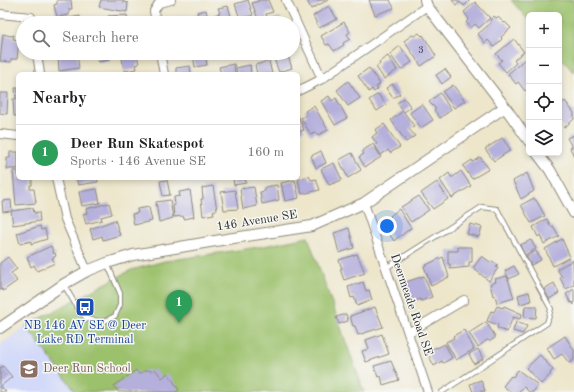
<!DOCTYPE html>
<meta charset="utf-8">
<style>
:root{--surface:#fff;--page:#f2f2f2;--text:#202124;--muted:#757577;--line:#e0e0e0;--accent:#c8321e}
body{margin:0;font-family:"Old Standard TT",serif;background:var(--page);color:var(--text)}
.controls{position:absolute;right:12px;top:12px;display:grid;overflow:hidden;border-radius:6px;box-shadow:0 2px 6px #0003}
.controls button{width:36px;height:36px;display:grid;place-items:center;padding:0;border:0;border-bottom:1px solid var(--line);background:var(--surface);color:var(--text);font:20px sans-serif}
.you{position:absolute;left:387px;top:226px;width:14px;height:14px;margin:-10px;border:3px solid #fff;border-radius:50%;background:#1a73e8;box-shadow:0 0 0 6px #1a73e833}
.badge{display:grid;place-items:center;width:26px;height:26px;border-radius:50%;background:var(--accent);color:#fff;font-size:13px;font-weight:700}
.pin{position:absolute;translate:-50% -33px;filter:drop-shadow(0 1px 2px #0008)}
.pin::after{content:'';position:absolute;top:21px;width:14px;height:12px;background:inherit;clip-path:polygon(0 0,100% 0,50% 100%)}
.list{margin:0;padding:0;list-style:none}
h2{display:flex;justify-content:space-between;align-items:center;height:52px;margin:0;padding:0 16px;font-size:17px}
h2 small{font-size:13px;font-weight:400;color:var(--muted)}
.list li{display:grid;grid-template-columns:26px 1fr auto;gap:12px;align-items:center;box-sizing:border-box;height:56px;padding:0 16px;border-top:1px solid var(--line)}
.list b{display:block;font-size:15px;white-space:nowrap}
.list p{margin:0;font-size:13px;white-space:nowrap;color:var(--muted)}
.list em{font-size:13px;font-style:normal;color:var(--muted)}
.icon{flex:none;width:22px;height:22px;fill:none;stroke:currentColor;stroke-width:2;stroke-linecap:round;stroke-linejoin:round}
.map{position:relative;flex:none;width:574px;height:392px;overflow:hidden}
.search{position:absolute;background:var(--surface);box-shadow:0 2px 6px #0003;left:16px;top:16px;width:284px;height:44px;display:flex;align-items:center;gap:10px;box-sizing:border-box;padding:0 14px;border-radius:22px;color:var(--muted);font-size:15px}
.panel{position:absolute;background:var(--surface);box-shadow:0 2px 6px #0003;left:16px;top:72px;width:284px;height:108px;border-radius:6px}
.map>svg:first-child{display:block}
</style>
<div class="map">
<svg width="574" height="392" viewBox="0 0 574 392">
<rect width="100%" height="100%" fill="#f6f6f2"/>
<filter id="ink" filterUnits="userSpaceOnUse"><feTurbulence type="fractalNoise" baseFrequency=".025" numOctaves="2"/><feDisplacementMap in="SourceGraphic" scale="8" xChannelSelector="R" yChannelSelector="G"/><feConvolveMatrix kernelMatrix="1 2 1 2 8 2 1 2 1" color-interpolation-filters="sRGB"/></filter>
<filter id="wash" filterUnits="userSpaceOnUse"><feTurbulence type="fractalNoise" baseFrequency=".012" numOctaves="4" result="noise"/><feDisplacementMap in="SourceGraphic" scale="16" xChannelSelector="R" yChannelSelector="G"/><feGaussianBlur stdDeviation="0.9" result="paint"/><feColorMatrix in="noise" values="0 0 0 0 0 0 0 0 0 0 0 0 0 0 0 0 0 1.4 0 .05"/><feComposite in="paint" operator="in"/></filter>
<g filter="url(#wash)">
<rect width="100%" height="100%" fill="#ede6cb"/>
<!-- built -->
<path fill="#d2d9f9" d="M26,326L76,392H0V345Z"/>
<!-- green -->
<path fill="#9cc16c" stroke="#64764c" d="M511,0H574V73L559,55V15H529V21Z
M308,237L364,392H76L26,326L131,270L165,261L259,247Z"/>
<g id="blocks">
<!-- building -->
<path fill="#b4afdb" d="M57,0H71L72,9H69V15L57,17L54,5L57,4Z
M101,0H124L123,2L128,3L127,12L99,7Z
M248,0L253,15L240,19L235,4Z
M258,0H268L273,12L266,14L268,19L259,22L252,3L259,1Z
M307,0H328L311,9Z
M369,0H390L394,8L375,15Z
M452,0H470L464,6L460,2L456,5Z
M475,2L490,18L479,28L475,24L471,28L466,22L469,19L464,12Z
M228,6L233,23H214L212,16L220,13L218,8Z
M329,6L337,19L319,28L313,16Z
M206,10L209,23H195L193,16L198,15L197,12Z
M127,15L128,23H108V16Z
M80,16L81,23H58V20Z
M494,16L496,18L498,17L504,23L505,22L511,28L501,37L502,39L494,47L488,40L485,43L478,34L492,22L490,20Z
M280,17L282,23H269L268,22Z
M344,22L350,32L347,34L350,39L343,43L344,45L334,51L329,44L326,45L321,36Z
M419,33L422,36L423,35L436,56L421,66L404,41L412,35L414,36Z
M3,34L11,36L14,35L13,39L19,40L17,59H11V62L0,61Z
M514,39L524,52L514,60L516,63L506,72L498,63L502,60L496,54Z
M400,46L412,62L401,70L390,54Z
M97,53H109L110,60L98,62Z
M205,53L207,65L195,67L193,55Z
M276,53H287L292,68L279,72L272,54Z
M77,54L79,68L59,71L58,56Z
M137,55L139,64L136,65L137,69L124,71L122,58Z
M388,56L397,70L384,79L376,67L380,64L379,62Z
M525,59L529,64V73L528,74L529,76V87L525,91L518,82L516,84L508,74Z
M269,61L272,74H257L255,65Z
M234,64L235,74H221L219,67Z
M250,65L251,74H237L236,68Z
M190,66L191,74H176V68Z
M369,68L380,84L376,87L378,89L374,92L372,89L369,92L358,76Z
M445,69L451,77L442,84L436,75Z
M348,81L360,98L348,106L337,90Z
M393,84L400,94L393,98L386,88Z
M453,85L465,101L454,108L443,92Z
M15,88H18V116H14L13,99H16Z
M0,93H8L7,114L0,113Z
M440,93L451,110L440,118L434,110L436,109L429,102Z
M378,94L386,105L377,111L369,100Z
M329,96L332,101L336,98L347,118L335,125L321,101Z
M404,98L411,107L404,112L397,103Z
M565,101L574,113V119L564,128L559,122V106Z
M422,104L433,120L421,128L410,113Z
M314,106L328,130L318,135L316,132L311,135L301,118L307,115L305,111Z
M403,111L414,126L409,129L415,136L406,142L391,120Z
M298,115L304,130L298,132Z
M384,124L400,147L390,153L388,150L381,155L375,145L377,144L372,137L377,133L375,130Z
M574,135V156L570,148L572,147L567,138Z
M502,138L511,150L494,161L485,149Z
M373,144L381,157L365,167L359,157L364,154L362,151Z
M321,151L326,163L316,168L311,156Z
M10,152H18V169H7V158H10Z
M352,153L361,170L348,178L339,160Z
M480,157L489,169L472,179L463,166L472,160L473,162Z
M334,163L342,180L329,185L321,169Z
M13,171H18V178H32V185H30V189H34L36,203L16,205Z
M461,171L471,186L452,198L440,180L449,173L451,177H453Z
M527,173L534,191L521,199L513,181Z
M309,176L311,180L316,179L320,190L302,194L298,180Z
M76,178H97L98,182L78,185Z
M233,178H245L246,183L234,185Z
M167,180L170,195L163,196L160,181Z
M295,180L299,198L285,201L281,183Z
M437,182L448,199L433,209L421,193Z
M277,185L279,200L262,204L260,192L265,191V187Z
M213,186L217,210L213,211L214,214L203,216L201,199H203L202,188Z
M254,187L257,206L243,209L240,189Z
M97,189L100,203L82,206L79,192Z
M190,190L194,217L184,219L183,216L174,217L173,206L175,205L174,197L180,196L179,192Z
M235,190L238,209L224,210L221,192Z
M419,196L429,210L411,222L401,207Z
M534,198L535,200H536L545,216L531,223L521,205Z
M11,200L12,211L33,208L34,213L39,212L40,221L13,225L11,211L3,212L2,201Z
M170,200L173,218L159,222L156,202Z
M109,203L112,214L101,217L102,220L86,224L83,214L87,213L86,209Z
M149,207L152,221L134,225L132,214L138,213L137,209Z
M399,209L411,228L394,241L382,223L391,217L390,216Z
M547,219L551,227L553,226L559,236L544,244L540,235L538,237L533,227Z
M115,220L120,235L103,240L102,236L93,239L90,229Z
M470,224L482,227L479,237L467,234Z
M40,226L41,230L45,229L47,239L31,244V241L20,244L17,233Z
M349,228L354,248L339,253L334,233Z
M562,239L570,257L553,266L545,249Z
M531,240L536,249L525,255L520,245Z
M51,246L54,254L55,253L56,256L52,258L55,263L37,271L34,265L31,267L27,257Z
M458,247H472V262H469V267L450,269V264H448V251H458Z
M536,251L541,260L531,265L526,256Z
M357,254L365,273L344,280L340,269H342L339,260Z
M482,256L490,262L492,261L498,265L496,267L498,268L489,281L473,268Z
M8,257L17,269L11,273L17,281L3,291L2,289L0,290V263Z
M443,257L449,277L431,286L424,266Z
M573,260L574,285L566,289L560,278L562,277L557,269Z
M514,266L519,274L509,279L505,271Z
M424,276L432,297L421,301L420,299L411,303L403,283Z
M507,276L514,298L497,303L495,295L493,296L490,284L496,282L495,279Z
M363,282L366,291L369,290L372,300L357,306L354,297L351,298L348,287Z
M554,283L559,293L549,299L544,289Z
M574,289V305L572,302L571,303L566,294Z
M529,292L531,301L520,304L518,295Z
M497,306L503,308L504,306L522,314L520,319L513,317L507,332L497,328L498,325L487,321L491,311L494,312Z
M525,306H537L536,318L524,317Z
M375,307L383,327L358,335L355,326H353L350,316Z
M346,314L348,321L339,324L336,317Z
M486,322L495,336V338L490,341L487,340L478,347L469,333Z
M516,322L527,326L523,334L513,331Z
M464,330L474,349L456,360L446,342L454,338L453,336Z
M382,334L389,354L366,362L362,351L369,349L366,340Z
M565,336L574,350V360L569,363L562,354L554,359L547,348Z
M445,344L452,358L443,363L442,361L434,366L427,352L436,347L437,348Z
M478,349L483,359L474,364L469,354Z
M540,355L553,370L550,373L551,374L541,384L526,368Z
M391,361L399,380L383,385L381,376L378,377L374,366Z
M3,366L12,377L1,386L6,392H0V368Z
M155,369L162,378L168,373L179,390L176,392H118L114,386L136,370L139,374L146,370L153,371Z
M518,370L538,385L533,392H529L524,387L518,392H511L503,386L511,376L513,377Z
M481,380L485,391L473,392L470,384Z"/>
</g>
</g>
<g filter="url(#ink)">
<use href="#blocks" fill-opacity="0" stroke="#8c887b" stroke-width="1"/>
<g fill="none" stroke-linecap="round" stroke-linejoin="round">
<defs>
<path id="service" d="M386,268L482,207L497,209L551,309L547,323L442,392
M64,285L77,307L87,319L103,322L115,316L120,305V293L107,263"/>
<path id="minor" d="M286,0L322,79
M0,14L31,17L32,23
M156,23L154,11L159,3L171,0
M37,53L40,74
M160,53L164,74
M298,91L322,79L427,6
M0,134L18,136
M56,178L65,219L87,271
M364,203L428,392
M408,333L464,300"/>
<path id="tertiary" d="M425,0L427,6L505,107L529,141
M537,153L550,170L574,213
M0,328L64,284L87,271L107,263L133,255L227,239L312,226L364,203L505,107"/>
</defs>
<!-- service casing -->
<use href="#service" stroke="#8c887b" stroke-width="6"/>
<!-- minor casing -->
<use href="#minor" stroke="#8c887b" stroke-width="10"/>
<!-- tertiary casing -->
<use href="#tertiary" stroke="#8c887b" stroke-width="12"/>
<!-- service -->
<use href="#service" stroke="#fff" stroke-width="4"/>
<!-- minor -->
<use href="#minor" stroke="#fff" stroke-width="8"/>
<!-- tertiary -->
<use href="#tertiary" stroke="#fff" stroke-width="10"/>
</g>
</g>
<!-- icons -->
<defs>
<symbol id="bus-square" viewBox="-11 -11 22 22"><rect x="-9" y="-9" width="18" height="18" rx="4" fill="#1a4fb4" stroke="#f6f6f2"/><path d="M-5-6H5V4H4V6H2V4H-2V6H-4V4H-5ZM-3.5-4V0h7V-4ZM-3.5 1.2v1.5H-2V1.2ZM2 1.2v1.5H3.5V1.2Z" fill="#fff"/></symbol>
<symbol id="school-square" viewBox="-11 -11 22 22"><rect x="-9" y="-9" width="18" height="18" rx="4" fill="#8d6e63" stroke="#f6f6f2"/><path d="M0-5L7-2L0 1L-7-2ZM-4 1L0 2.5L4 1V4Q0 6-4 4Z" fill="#fff"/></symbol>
</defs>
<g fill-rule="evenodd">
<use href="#bus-square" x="74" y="296" width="22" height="22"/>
<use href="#school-square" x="18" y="358" width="22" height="22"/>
</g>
<g text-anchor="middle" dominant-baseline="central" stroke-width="3" stroke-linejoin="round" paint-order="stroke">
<!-- number labels -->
<g font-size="10" fill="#4d4c57">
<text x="421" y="50">3</text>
</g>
<!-- street labels -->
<g font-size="12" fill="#2b2b2b" stroke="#f6f6f2">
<text transform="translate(257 221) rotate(-9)">146 Avenue SE</text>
<text transform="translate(411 305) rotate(71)">Deermeade Road SE</text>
</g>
<!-- transit labels -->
<g font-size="12" fill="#164399" stroke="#f6f6f2">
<text x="85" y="326">NB 146 AV SE @ Deer<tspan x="85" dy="14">Lake RD Terminal</tspan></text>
</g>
<!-- education labels -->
<g font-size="12" fill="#785e54" stroke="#f6f6f2" text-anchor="start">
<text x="43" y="369">Deer Run School</text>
</g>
</g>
</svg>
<div class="controls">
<button>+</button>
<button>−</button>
<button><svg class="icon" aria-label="locate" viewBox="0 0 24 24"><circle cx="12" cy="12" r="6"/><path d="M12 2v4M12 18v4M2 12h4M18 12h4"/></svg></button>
<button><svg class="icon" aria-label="layers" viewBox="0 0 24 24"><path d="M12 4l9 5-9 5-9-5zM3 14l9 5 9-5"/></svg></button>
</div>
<div class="you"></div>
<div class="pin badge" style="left:179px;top:323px;background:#2e9e5b">1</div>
<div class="search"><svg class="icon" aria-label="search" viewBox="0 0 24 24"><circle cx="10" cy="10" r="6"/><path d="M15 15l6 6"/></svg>Search here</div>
<section class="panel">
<h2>Nearby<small></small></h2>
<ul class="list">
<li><span class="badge" style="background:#2e9e5b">1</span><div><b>Deer Run Skatespot</b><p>Sports · 146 Avenue SE</p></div><em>160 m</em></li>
</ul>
</section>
</div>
